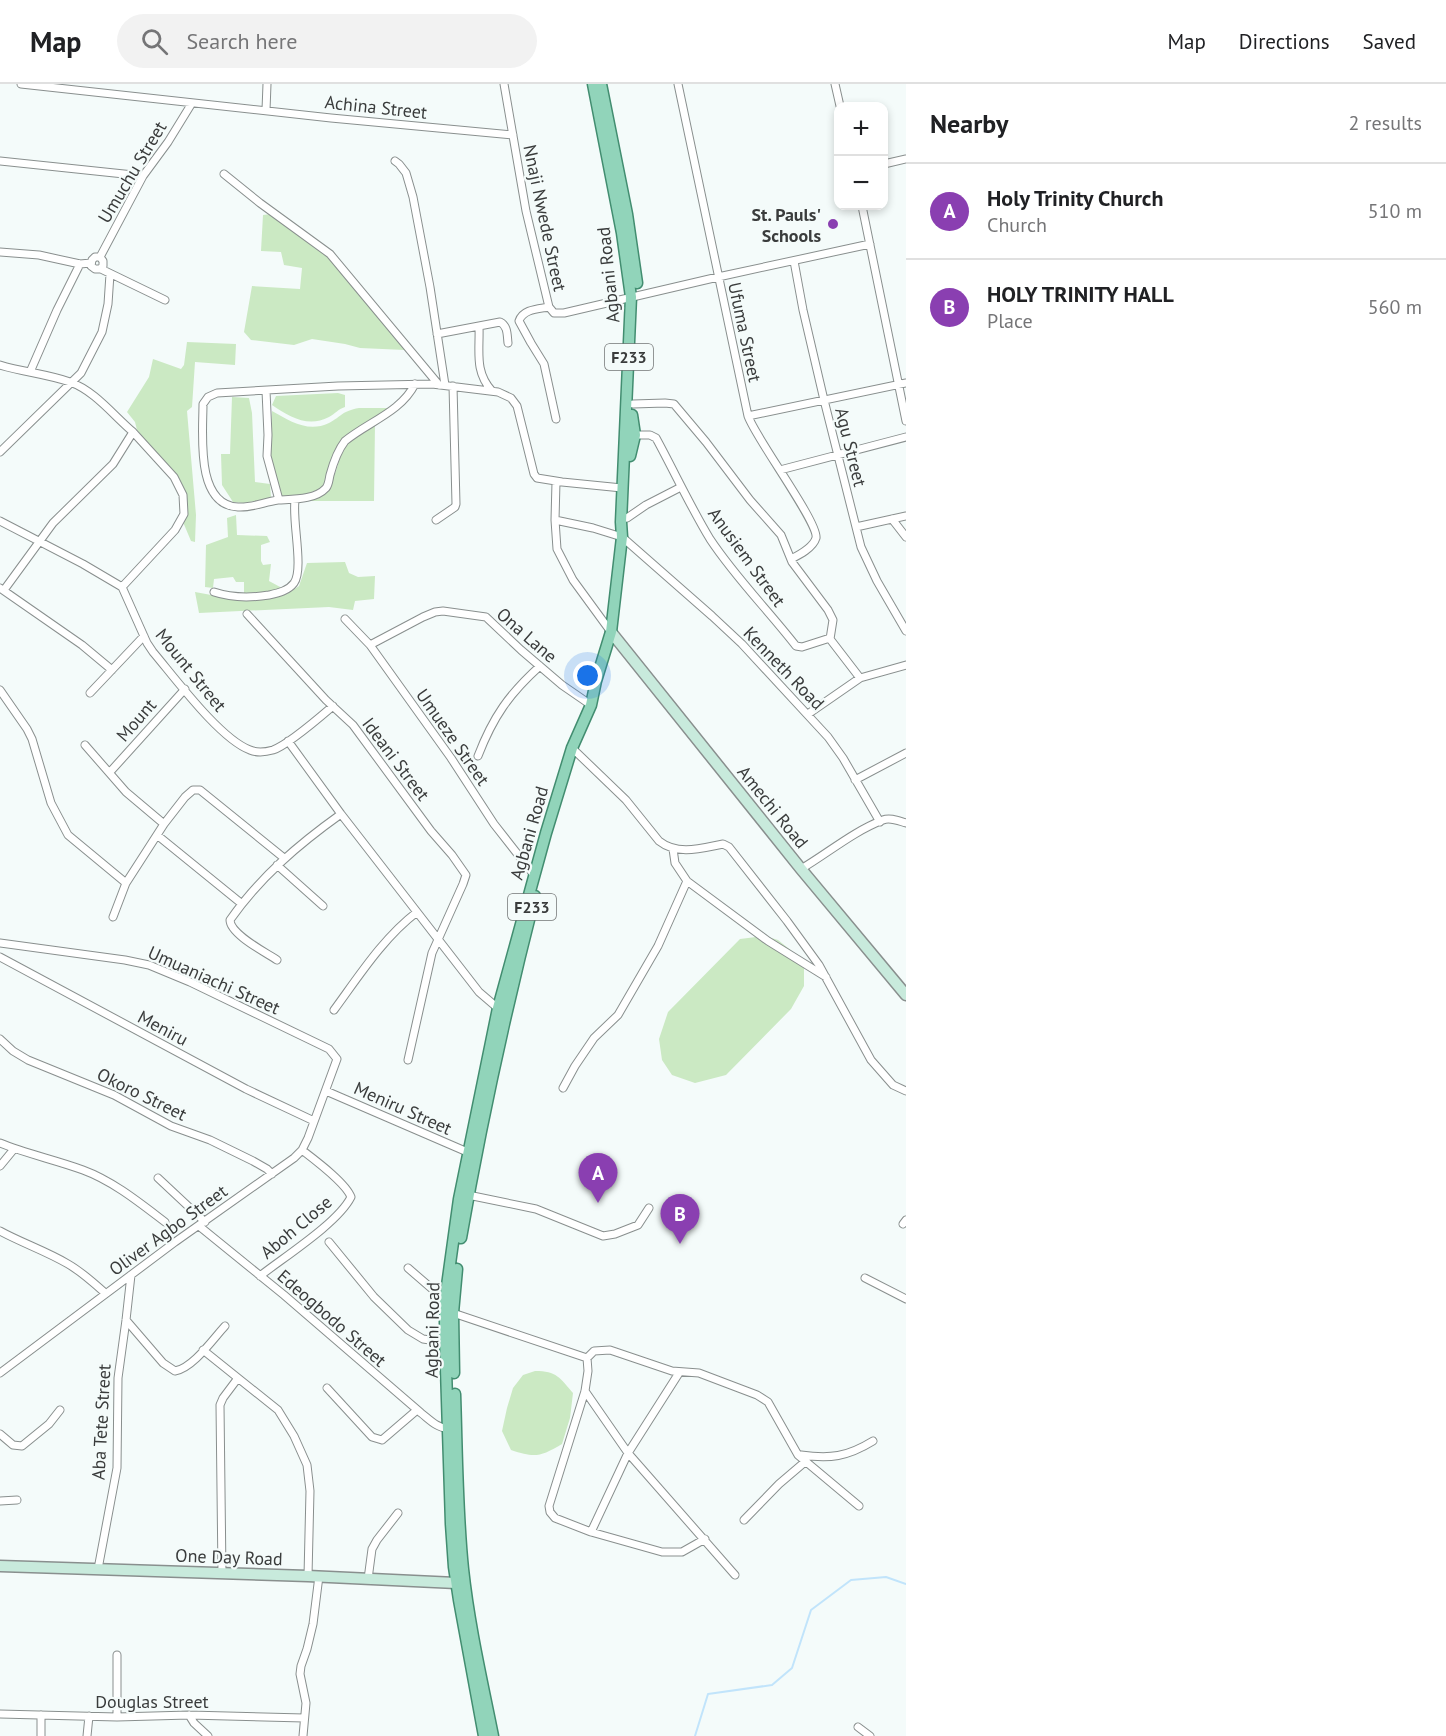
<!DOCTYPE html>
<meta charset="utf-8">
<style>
:root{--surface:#fff;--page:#f2f2f2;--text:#202124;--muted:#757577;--line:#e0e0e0;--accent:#8a3fb1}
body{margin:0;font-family:"PT Sans",sans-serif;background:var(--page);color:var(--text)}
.controls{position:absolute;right:18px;top:18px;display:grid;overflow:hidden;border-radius:12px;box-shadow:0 3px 9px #0003}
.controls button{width:54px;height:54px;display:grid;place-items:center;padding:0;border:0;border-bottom:2px solid var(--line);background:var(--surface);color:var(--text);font:30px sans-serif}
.you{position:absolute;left:588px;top:592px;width:21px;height:21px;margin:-15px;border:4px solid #fff;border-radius:50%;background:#1a73e8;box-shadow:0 0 0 9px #1a73e833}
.badge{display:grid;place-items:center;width:39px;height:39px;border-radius:50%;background:var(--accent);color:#fff;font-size:20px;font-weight:700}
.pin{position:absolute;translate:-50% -50px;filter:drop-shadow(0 2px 3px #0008)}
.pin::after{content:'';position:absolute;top:32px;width:21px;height:18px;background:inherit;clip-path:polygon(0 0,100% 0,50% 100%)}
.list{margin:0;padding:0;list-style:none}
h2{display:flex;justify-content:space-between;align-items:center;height:78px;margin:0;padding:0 24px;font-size:26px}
h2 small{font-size:20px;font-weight:400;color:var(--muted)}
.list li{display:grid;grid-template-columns:39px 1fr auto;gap:18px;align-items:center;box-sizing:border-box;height:96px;padding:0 24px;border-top:2px solid var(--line)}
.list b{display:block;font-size:22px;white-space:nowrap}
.list p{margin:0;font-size:20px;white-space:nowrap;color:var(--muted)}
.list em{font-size:20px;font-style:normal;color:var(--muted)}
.icon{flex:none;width:33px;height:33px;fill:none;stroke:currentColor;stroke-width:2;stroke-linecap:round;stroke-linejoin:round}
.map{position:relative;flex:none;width:906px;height:1652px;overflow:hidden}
header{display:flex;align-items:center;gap:36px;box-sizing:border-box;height:84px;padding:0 30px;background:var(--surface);border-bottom:2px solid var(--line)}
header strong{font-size:28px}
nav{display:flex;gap:33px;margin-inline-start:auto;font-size:21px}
.search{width:420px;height:54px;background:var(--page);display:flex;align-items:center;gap:15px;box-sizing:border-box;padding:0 21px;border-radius:33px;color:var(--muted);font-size:22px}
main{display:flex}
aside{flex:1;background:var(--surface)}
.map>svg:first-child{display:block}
</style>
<header>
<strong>Map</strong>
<div class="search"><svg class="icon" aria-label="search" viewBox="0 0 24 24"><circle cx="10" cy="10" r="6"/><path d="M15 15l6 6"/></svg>Search here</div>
<nav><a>Map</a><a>Directions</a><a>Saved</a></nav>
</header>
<main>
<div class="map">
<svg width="906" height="1652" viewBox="0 0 906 1652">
<rect width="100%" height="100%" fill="#f4fbfa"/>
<!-- green -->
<path fill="#cbe9c3" d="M271,130L331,173L405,266L360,264L345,260L312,255L294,261L251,256L244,248L252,202L300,205L302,184L284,181L281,168L261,167L263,131Z
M187,258L236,260L235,281L195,278L192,323L187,327L196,431L195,458L191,457L183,438L186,418L172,389L137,346L135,338L127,328L149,293L153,275L181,285L184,281Z
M338,309L345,311V323C338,325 335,330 329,333C308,344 290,333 272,321L276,312Z
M232,313L249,314L252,329L255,398L270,400L271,414L244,419L233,418L222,401L221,370H230Z
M359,324H392L341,357L323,404L297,413L281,412L270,371L272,327C290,337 308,349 329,339C342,332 342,327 359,324Z
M375,340L374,417H303L327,406L336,387L343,363L350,355Z
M236,431L237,451L267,452L270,458L261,461V477L263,481L271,480L269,497L282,504L266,508L244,509V498H236L233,493L214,495L213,504L205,503L206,461L228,453L227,434Z
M345,478L349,489L358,493L375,492L374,515L355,517L353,526L329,523L199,529L195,508L233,515L258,516L287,510L299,502L307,479Z
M765,852L778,856L793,868L804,884V902L791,925L726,991L695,999L672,991L662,976L659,955L668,928L740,855Z
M535,1287C557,1287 560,1294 573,1309L570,1334L562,1360C540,1373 535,1374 511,1366L502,1347L507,1324L513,1304L523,1291Z"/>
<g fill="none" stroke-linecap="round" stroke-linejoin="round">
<!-- stream -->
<path stroke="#c1e4fb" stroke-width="2" d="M695,1652L708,1610L772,1601L792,1584L811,1526L851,1496L886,1493L906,1500"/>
<defs>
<path id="street" d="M21,0L331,34L513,51
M504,0L526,127L549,223L554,229H564L718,193L870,160
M678,0L748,332C756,355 819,439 816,454C813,464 799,471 791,475
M835,0L840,22
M266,26L267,0
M0,77L143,92
M395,77L399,80L406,89L413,113L430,203L445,301
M884,80L906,75
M224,90L260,119L330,170L439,301
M862,122L906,337
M0,168L39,171L80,180L91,179
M100,173L103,177V182L100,185H95L91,182L92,176L95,173H100L143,92L168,58L192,19
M794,177L803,226L824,316L861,463L877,497L906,547
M101,185L165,216
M549,223C538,225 523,225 519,237L531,259L544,280L556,335
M479,242C480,267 474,287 492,307
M437,250L500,238C508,242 507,251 508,259
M0,281C23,288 47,290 70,298C95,307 113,331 133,348L113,380L53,439L4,506
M30,288L57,226L80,180
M415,300C401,328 368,338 345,357C338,366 333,380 330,391C329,395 329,400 326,404C315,416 293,415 278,416C264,418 252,424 238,423C195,421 203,349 203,320L208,313L217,309L338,302L432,300L498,308L511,314L517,322L534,390L537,394L562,398L622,404
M266,307L268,351L267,372L279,416
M633,320L665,319L674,320L706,358L750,416L781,451L792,478L828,526L833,536L830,555L860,594
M748,332L906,299
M635,351H650L656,354C674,387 690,422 710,455C735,493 768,526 796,562L802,563L830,554
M0,368L81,289L102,248L108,220L110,190
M780,386L906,353
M556,398L555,436L593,444L622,453L712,532L742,560L828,653L843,674L880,738
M627,434L646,421L681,403
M892,435L906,453
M436,436L455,423L456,420L453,302
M555,436L557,465L573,496L611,548
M0,437L83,480L122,503L147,559L153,568C175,594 220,655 250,666C257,669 266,668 273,666C288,661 319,634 333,622
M856,443L906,432
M122,503L175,446L184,430L183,411L174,393L133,348
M0,504L82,561L112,586
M214,508C232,514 250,514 269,511C278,509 288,507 294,499C304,485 292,437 295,417
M247,530L326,616L353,641L431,747L452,771L466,791L463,800L432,869L408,976
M345,535L370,561L451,674L494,740L534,791
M370,561L423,533L435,528L443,527L486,533L521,566L562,601L591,621
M0,606L27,645L32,655L51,719L68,751L126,799
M90,609L144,552
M808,630L860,594L906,581
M288,657L341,730L479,908L500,926
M85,661L126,708L164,740
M572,664L626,716L659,757C678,772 702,764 723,760L729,763L787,837L819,881L871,976L893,1001L906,1007
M478,672C493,633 509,610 540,582
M110,688L185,605
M855,696L906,669
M157,751L242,820
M673,765L675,779L687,797L768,857L826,893
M277,781L323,822
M801,785C828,769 854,747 883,736C890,733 899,737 906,739
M113,833L126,799L164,740L185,713L193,706H200L284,774
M0,859L125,876L149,881L190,898L329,965L337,975L308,1054L302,1066L294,1074L175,1158L0,1289
M0,873L246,1005L314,1037
M277,876C265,868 230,850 230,836C260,793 299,760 341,730
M334,926C359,892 383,854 417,828
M0,955L13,967L28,976L114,1011L171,1042L210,1056L253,1077L267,1085L272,1090
M563,1004L575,982L594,954L618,931L658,862L687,797
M326,1007L472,1070
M0,1059C27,1070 56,1076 83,1086C113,1097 140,1119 165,1138
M0,1082L14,1065
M158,1094L205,1138
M468,1111L536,1125L603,1152L615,1150L638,1141L649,1124
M903,1140L906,1136
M199,1142L284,1211L421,1329C429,1335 438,1345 448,1344
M0,1147C22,1159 46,1167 68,1180C82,1188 94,1199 105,1209
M329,1158L374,1213L408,1246L423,1255L430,1256L445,1254
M408,1184L445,1216
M260,1192C284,1173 338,1139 351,1113C346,1099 315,1076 302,1066
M865,1194L906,1215
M453,1229L587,1274
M126,1236L163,1279L175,1287C193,1284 213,1255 225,1242
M203,1266L278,1326L294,1352L307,1381L310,1407L308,1492
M327,1304L372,1353L382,1356L417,1326
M585,1307L628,1369L735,1491
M0,1350L13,1361L22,1362L49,1340L60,1326
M801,1371C830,1375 847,1373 873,1357
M0,1417L17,1416
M744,1436L779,1400L806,1377
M591,1448L628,1369L679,1289
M705,1455L682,1468H662L591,1448L555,1434L550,1428L549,1422L585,1307L588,1287L587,1274L594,1267L610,1266L672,1287L699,1289L757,1311L768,1318L798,1371L859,1422
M98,1485L117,1384L118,1294L126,1236L131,1191
M222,1490L220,1321L223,1314L238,1294
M368,1495L372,1465L377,1456L398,1429
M117,1571V1633
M0,1630L117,1633L189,1631L304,1634
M189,1631L194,1639L208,1652
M858,1643L870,1652
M41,1652V1631
M87,1652L89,1632
M303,1652L306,1619L300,1590L301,1582L307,1565L313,1540L319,1492"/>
<path id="secondary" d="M611,548L801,785L906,911
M0,1482L308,1492L456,1499"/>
<path id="primary" d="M601,0L627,130L637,199
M630,372L635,351L632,331
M461,1154C481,1039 506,925 535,812
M454,1289L453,1229L457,1185
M455,1310C457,1368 457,1427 463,1485C469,1541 482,1597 493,1652
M484,1652L459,1516L454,1483L451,1440L445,1254V1216L459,1115L498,924L546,749L572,664L591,621L596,597L611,548L622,453L621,438L631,213L622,149L593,0"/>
</defs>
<!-- street casing -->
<use href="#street" stroke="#898f8e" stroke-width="9"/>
<!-- secondary casing -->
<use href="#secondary" stroke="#898f8e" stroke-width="13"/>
<!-- primary casing -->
<use href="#primary" stroke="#428d70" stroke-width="13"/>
<!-- street -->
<use href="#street" stroke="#fff" stroke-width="7"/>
<!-- secondary -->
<use href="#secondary" stroke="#c8eadc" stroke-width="10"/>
<!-- primary -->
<use href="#primary" stroke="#91d4ba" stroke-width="10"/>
</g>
<!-- markers -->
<circle fill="#8a3fb1" stroke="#f4fbfa" stroke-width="2" cx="833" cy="140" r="6"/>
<g text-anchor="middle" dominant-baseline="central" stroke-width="4.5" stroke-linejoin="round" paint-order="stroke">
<!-- shield labels -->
<g fill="#f4fbfa" stroke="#727575" stroke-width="1.5">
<rect x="605" y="260" width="48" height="26" rx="4.5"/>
<rect x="508" y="810" width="48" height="26" rx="4.5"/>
</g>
<g font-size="16" font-weight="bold" fill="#3a3c3c">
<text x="629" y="273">F233</text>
<text x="532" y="823">F233</text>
</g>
<!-- street labels -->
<g font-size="18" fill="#3a3c3c" stroke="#f4fbfa">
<text transform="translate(376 23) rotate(6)">Achina Street</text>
<text transform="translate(132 88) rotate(-59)">Umuchu Street</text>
<text transform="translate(545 134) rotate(78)">Nnaji Nwede Street</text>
<text transform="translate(608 191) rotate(-96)">Agbani Road</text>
<text transform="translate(745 248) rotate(78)">Ufuma Street</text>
<text transform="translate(851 363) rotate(76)">Agu Street</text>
<text transform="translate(747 473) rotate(54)">Anusiem Street</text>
<text transform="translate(527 551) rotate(41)">Ona Lane</text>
<text transform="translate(784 584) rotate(46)">Kenneth Road</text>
<text transform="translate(191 586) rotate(51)">Mount Street</text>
<text transform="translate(136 636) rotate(-49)">Mount</text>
<text transform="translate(453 653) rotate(55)">Umueze Street</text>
<text transform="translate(396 675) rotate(53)">Ideani Street</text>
<text transform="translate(773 723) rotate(51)">Amechi Road</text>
<text transform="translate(529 749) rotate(-74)">Agbani Road</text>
<text transform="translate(214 896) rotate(24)">Umuaniachi Street</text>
<text transform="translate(163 944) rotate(28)">Meniru</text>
<text transform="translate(142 1010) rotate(26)">Okoro Street</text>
<text transform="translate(403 1024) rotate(24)">Meniru Street</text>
<text transform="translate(296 1143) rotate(-40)">Aboh Close</text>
<text transform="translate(168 1146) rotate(-36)">Oliver Agbo Street</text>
<text transform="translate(332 1234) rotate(41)">Edeogbodo Street</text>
<text transform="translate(432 1246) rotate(-89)">Agbani Road</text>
<text transform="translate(101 1338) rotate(-87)">Aba Tete Street</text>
<text transform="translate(229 1473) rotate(2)">One Day Road</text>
<text x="152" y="1617">Douglas Street</text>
</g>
<!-- poi labels -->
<g font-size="18" font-weight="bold" fill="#3a3c3c" stroke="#f4fbfa" text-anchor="end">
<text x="821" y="130">St. Pauls'<tspan x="821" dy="21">Schools</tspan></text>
</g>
</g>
</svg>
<div class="controls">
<button>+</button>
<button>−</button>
</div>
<div class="you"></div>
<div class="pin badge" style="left:598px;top:1119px">A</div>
<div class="pin badge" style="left:680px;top:1160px">B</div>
</div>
<aside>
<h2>Nearby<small>2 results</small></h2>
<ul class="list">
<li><span class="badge">A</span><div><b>Holy Trinity Church</b><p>Church</p></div><em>510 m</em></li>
<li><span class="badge">B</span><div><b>HOLY TRINITY HALL</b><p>Place</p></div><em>560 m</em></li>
</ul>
</aside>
</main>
